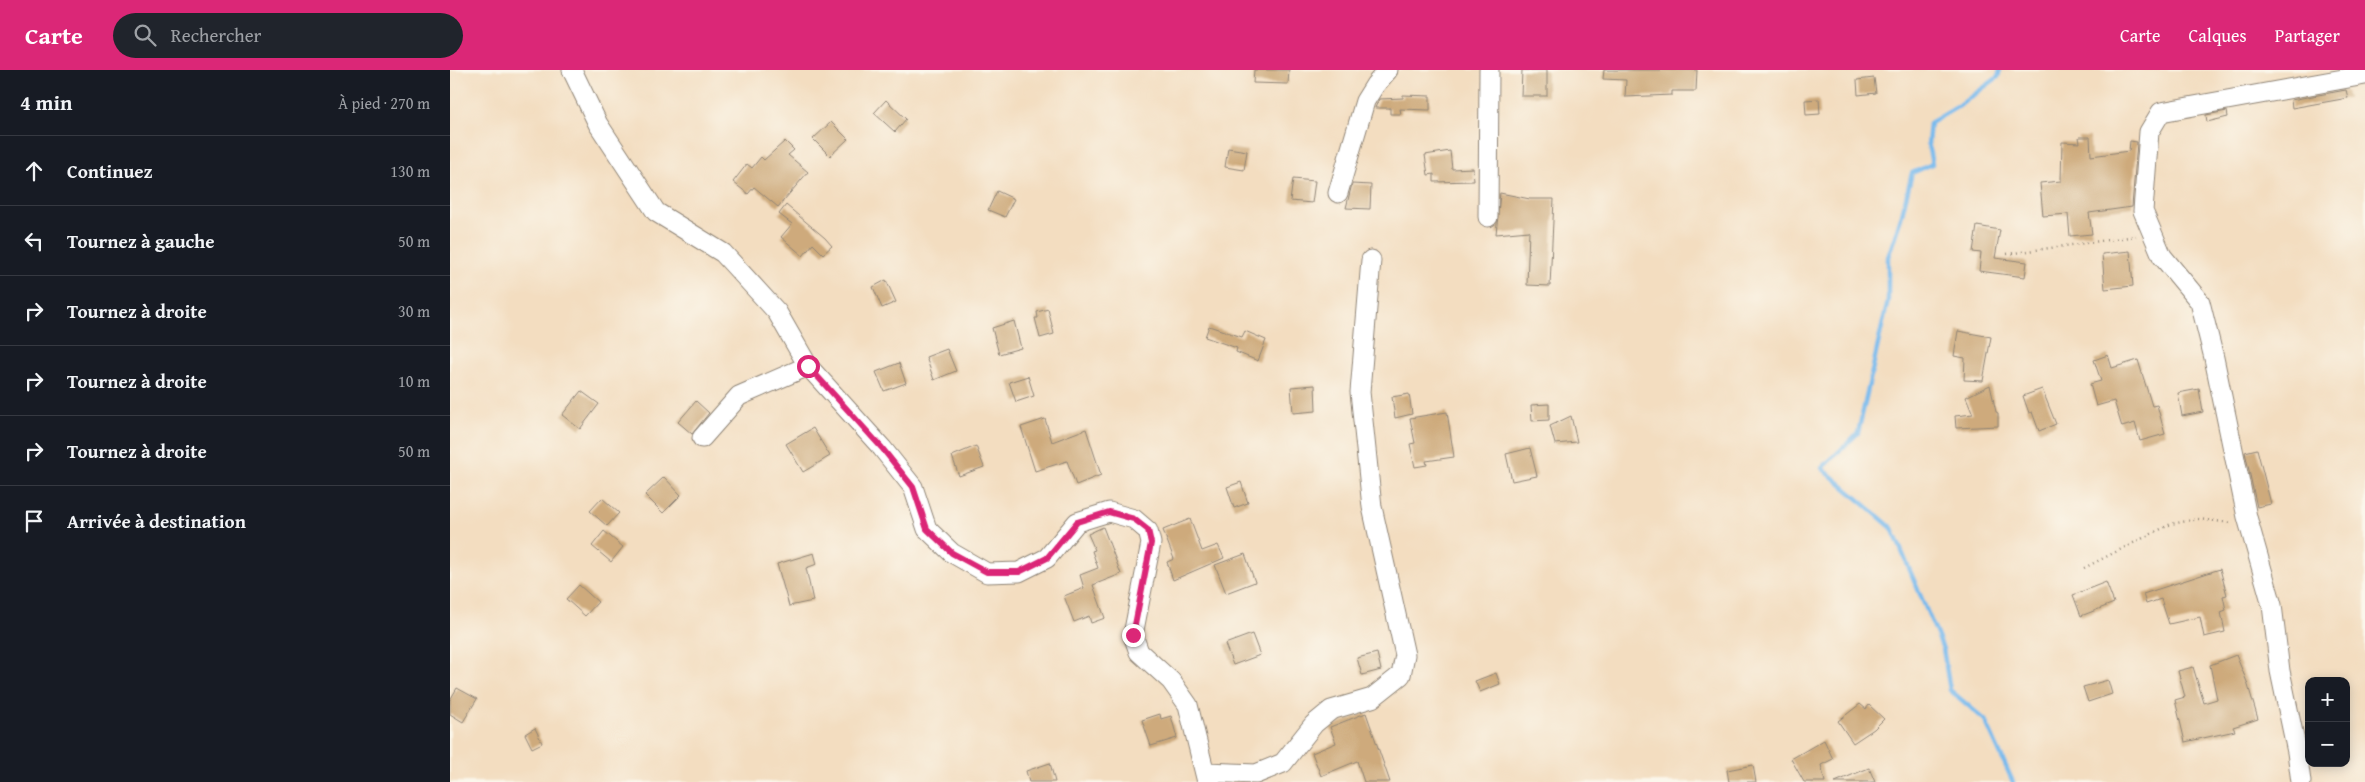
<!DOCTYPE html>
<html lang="fr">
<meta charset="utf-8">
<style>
:root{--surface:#171b24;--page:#20242c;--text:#f1f3f6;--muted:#9ea1a6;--line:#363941;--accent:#db2777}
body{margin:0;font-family:"Gentium Book Plus",serif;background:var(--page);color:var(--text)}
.controls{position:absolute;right:15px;bottom:15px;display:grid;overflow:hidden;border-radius:10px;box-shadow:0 2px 12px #0003}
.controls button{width:45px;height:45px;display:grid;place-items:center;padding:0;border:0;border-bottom:1px solid var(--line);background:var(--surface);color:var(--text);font:25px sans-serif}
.stop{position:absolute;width:15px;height:15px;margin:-11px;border:4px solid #db2777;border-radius:50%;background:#fff}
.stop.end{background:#db2777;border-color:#fff;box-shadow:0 1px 5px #0008}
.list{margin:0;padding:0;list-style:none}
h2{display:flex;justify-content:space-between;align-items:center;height:65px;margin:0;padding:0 20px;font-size:21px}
h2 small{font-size:16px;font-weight:400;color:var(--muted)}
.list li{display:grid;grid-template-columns:32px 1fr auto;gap:15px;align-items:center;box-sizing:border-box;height:70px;padding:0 20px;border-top:1px solid var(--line)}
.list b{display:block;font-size:19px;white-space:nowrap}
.list em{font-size:16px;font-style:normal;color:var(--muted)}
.icon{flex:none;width:28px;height:28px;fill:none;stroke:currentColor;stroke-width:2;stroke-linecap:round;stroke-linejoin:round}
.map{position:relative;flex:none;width:1915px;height:712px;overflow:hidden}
header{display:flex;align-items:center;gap:30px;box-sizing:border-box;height:70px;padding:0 25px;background:var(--accent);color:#fff}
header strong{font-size:24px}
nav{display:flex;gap:28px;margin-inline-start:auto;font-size:18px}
.search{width:350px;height:45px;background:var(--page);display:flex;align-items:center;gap:12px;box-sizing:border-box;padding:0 18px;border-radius:28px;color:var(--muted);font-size:19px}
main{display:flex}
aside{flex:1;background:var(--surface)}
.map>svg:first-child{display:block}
</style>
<header>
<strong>Carte</strong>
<div class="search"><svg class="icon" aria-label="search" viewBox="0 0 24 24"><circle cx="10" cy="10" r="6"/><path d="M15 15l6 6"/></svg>Rechercher</div>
<nav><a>Carte</a><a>Calques</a><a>Partager</a></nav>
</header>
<main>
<aside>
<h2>4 min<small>À pied · 270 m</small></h2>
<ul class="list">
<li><svg class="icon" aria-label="ahead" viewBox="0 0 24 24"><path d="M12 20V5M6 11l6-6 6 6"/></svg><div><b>Continuez</b></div><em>130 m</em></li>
<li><svg class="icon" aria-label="left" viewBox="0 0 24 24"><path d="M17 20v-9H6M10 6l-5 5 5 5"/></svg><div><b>Tournez à gauche</b></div><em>50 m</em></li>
<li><svg class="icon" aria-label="right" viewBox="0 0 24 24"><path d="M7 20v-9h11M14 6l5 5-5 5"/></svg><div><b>Tournez à droite</b></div><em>30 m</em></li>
<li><svg class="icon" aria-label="right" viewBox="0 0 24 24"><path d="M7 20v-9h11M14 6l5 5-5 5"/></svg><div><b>Tournez à droite</b></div><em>10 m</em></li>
<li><svg class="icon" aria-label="right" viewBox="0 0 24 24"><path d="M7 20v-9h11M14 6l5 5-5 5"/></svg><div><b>Tournez à droite</b></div><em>50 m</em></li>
<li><svg class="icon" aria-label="arrive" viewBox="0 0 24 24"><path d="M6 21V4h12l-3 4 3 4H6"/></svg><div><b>Arrivée à destination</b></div></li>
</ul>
</aside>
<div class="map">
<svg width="1915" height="712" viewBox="0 0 1915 712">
<rect width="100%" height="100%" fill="#fbf7ec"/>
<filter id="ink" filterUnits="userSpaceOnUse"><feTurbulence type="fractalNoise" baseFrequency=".02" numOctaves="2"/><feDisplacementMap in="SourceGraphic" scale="10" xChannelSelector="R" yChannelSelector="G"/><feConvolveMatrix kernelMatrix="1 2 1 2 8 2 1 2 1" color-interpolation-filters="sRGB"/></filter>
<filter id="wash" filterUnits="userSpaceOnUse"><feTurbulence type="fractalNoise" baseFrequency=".0096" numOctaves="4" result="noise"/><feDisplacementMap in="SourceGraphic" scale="20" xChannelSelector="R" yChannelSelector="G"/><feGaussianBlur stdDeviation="1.12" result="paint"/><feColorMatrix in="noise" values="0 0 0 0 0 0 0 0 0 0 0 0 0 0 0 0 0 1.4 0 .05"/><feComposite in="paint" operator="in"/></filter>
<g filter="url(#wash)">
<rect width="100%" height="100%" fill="#f3ddc0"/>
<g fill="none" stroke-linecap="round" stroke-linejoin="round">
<!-- stream -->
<path stroke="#78baed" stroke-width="4.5" d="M1550,0L1548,7L1507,37L1480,53L1478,74L1482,94L1462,103L1451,148L1438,187V230L1408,363L1372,398L1442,458L1493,579L1500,620L1535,650L1563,712"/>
</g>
<g id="blocks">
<!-- building -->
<path fill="#ceaa7b" d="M804,0H839L838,14L803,13Z
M1072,0H1097V26H1071Z
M1154,0H1247L1246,21H1222V25L1175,27L1176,10L1153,9Z
M1424,8L1426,23L1408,25L1407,10Z
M1896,20L1898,28L1842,38L1841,30Z
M953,25L980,26V40L950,39L951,44H940V38H925L929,29L953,28Z
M1369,29L1370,44L1356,45L1355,30Z
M436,30L456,49L445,62L424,43Z
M1777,41L1778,47L1757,52L1756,45Z
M381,52L398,69L380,86L363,69Z
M1629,67H1640L1641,86L1679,81L1680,71L1687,72L1682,137L1639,143L1642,164L1620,166L1618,144L1593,146L1590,113L1611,111L1612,72L1630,73Z
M335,71L344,80L338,85L358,102L328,137L304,117L298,124L283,112L297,94L302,98L311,87L314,90Z
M778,78L797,81L794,100L775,97Z
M1000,81L1002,99L1023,98L1024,111L984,112V104L978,105L975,85Z
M843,109L865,111L862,133L840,131Z
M902,114L921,115L920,139L896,138Z
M547,121L564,129L555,147L538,140Z
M1050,123L1080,129H1104L1100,216L1077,215L1079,161L1046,164Z
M336,135L375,168L382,176L373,184L363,174L353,186L331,167L342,154L329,144Z
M1527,156L1550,160L1545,188L1577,192L1575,207L1529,201L1531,183L1523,182Z
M1680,181L1683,216L1655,219L1652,184Z
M436,210L446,232L432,238L423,217Z
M598,239L604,264L590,268L585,248H588L587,242Z
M564,251L571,278L549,284L542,258Z
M759,256L792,267L795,261L816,270L808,291L786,282L787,278L755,267Z
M1508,261L1541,267L1533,311L1514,310L1515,288L1504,286Z
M497,279L506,301L484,310L476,287Z
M1658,285L1662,298L1688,290L1702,336L1707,335L1715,364L1690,371L1685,353L1672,357L1664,331L1646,336L1640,314L1651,311L1644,290Z
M449,293L456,313L434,321L426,302Z
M578,306L584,326L566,332L559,312Z
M865,315L866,341L843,343L841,317Z
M1540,315L1546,342L1548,343V356L1506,358L1505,346L1523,344L1516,327Z
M1592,319L1606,354L1589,361L1582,342L1579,343L1573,326Z
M1749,319L1753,342L1732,346L1728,323Z
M131,321L149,334L130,359L112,345Z
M959,324L962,344L945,348L942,327Z
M246,331L259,343L242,364L228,352Z
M1099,334V350L1082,351L1081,335Z
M997,342L1004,387L976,391L977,395L965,397L960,374L965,373L960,348Z
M1121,346L1127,372L1105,374L1100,356Z
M595,349L602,372L636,359L651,405L626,415L617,391L585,401L571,357Z
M363,358L380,386L353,402L336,374Z
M526,376L534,397L509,406L502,386Z
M1080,378L1087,406L1062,411L1056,384Z
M1807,379L1821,434L1807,437L1795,382Z
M214,407L231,425L213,443L195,425Z
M791,412L798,433L784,438L777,417Z
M152,428L169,443L157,456L140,441Z
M740,449L752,481L768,475L774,488L723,510L717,492L724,489L713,460Z
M653,457L671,504L643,515L655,548L641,553L639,546L624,552L614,526L634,518L630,505L648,498L642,481L645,480L638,464Z
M154,461L173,477L161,492L142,476Z
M364,483L367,494L356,498L363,531L339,536L327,494Z
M795,484L805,512L776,523L765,495Z
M1770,499L1777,525L1773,526L1776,540L1771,542L1775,562L1754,567L1750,547L1719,554L1711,529L1696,534L1693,524Z
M1656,512L1664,533L1631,546L1623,525Z
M129,515L148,532L135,546L116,529Z
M802,564L810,585L783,595L775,574Z
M927,583L931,600L912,605L907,588Z
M1786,585L1797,612L1808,649L1783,657L1785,661L1735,672L1725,630L1735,627L1728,601L1743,597L1754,633L1767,629L1760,595Z
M1046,603L1050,614L1030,622L1025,611Z
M1658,610L1662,624L1638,632L1633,617Z
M7,618L27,629L13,652L0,644V630Z
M1410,634L1416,639L1419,635L1434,649L1424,659L1403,673L1388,651Z
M916,643L940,712H914L907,691L871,706L862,683L886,673L880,657Z
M710,644L711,649L721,646L727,668L701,676L692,650Z
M85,658L92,673L82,678L75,664Z
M1374,670L1383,689L1371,695L1375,712H1354L1341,689Z
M600,693L605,712H579L576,701Z
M1303,695L1306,712H1279L1277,700Z
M1419,698L1425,712H1385Z"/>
</g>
</g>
<g filter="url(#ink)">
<use href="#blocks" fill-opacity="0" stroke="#8f8476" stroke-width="1"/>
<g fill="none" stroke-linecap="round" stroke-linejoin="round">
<defs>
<path id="minor" d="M122,0L148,54L206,142L273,183L327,242L358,296L432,378L463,417L477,459L502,483L537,503L569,502L597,488L627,452L659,442L684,449L698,461L701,473L683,565L689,582L721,611L738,635L757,712
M888,123L915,31L925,15L938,0
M1038,147L1039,0
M252,368L289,326L358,296
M756,702L806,704L833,693L864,654L881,640L922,628L951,605L955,585L922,437L910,322L921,190
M1851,712L1847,682L1830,601L1822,535L1797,447L1764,288L1750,232L1712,186L1693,141L1699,62L1711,42L1915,5"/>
</defs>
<!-- minor casing -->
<use href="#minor" stroke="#8f8476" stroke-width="21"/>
<!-- path -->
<path stroke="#8f8476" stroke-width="2.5" stroke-dasharray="1 4" stroke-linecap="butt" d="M1557,184L1686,166
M1634,498L1721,454L1748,449L1782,453"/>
<!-- minor -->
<use href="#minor" stroke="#fff" stroke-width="19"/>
</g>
</g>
<g fill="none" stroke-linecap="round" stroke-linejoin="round" filter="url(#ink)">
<!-- route -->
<path stroke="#db2777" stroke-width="6" d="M358,296L432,378L463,417L477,459L502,483L537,502H569L597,488L627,452L659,442L684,449L698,460L701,473L683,565"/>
</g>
</svg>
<div class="controls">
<button>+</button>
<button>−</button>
</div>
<div class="stop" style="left:358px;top:296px"></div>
<div class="stop end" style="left:683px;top:565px"></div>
</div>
</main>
